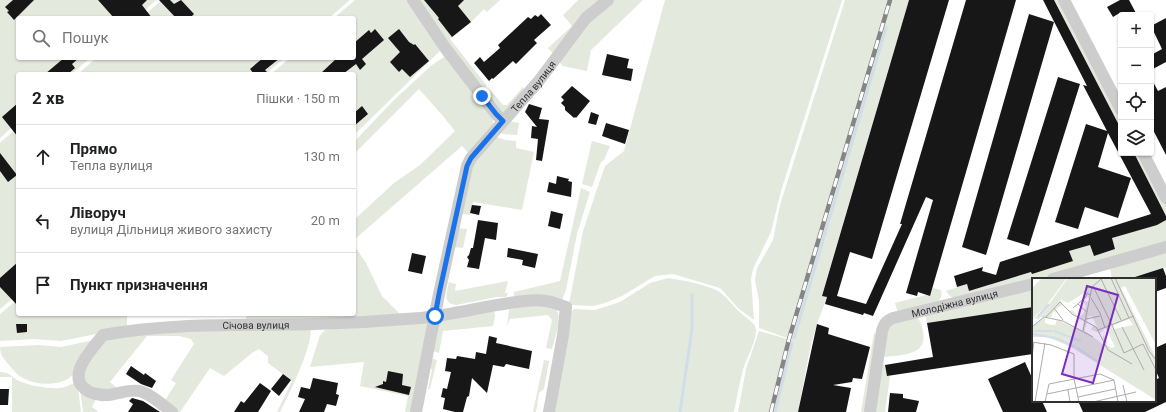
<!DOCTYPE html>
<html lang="uk">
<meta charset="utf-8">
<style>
:root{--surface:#fff;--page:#f2f2f2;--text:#202124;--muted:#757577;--line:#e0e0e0}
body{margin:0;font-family:Roboto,sans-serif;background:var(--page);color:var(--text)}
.controls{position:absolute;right:12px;top:12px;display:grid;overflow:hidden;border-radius:4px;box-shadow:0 1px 3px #0004}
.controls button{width:36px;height:36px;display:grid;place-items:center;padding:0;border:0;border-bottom:1px solid var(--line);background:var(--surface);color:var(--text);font:20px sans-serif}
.stop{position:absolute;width:12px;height:12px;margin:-9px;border:3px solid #1a73e8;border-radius:50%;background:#fff}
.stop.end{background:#1a73e8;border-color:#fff;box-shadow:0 1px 4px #0008}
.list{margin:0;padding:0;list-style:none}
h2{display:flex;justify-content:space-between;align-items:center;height:52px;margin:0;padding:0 16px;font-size:17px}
h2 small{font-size:13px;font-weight:400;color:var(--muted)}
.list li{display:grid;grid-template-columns:26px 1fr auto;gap:12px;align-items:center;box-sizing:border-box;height:64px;padding:0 16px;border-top:1px solid var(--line)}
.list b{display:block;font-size:15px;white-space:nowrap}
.list p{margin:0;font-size:13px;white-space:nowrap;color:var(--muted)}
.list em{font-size:13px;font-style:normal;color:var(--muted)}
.icon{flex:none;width:22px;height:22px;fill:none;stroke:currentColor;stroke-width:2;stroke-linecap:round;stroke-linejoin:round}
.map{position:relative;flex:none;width:1166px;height:412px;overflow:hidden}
.search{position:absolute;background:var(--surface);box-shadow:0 1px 3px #0004;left:16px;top:16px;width:340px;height:44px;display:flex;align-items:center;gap:10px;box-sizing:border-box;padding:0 14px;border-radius:4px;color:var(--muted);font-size:15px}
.panel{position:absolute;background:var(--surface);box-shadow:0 1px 3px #0004;left:16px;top:72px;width:340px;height:244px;border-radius:4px}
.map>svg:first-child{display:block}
</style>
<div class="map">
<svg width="1166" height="412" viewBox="0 0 1166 412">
<rect width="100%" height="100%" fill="#fff"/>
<!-- green -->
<path fill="#e3e9dd" d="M0,0H156L136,18H18V58H90L72,74H18V122L0,138Z
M162,0H350L329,18H141Z
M355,0H409L441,50L354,135V74H271L290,58H354V18H334Z
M417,0H500L487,12L484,9L471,22L450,39L487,86L480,89Z
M578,0H604L553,53L548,48L572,26L563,15Z
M612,0H643L591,50L587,71L563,66L557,60L587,20Z
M665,0H842L781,191L771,232L753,269L751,279L754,320L739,309L720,288L673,274L655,276L622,296L605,303L593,306L571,305L569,304L583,231L596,192L605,166L624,151Z
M845,0H888L843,156L787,338L759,328V301L755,280L757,268L773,240L780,205Z
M892,0H909L822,295L827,297L817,324L811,344L798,412H773L791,340Z
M1054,0H1062L1121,115V129Z
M447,55L493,117V125L470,155L462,146L355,239L354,220L394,183L420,165L455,131L443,116L419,89L354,154V142L394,100L432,65Z
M96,58H284L266,74H78Z
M523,87L525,91L504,113L500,114L487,95L491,91L503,105H507Z
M508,121L519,123L517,135L503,134L498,132Z
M18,127V294L0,309V143Z
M494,136L505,140L516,141V148L534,152L522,210L473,202L470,215L460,213L472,164Z
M592,141L610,146L604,160L601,162L592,187L582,184Z
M1134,153H1141L1166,203V216Z
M581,188L590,192L577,234L566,290L562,300L514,297V292L560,281Z
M1166,220V243L1044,278L1033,279L953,298L949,295L946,291L967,284L969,291L990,285L988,277L998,274L1021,275L1073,261L1069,251L1090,245L1094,256L1115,249L1112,238Z
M457,228L467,229L463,248L453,247Z
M354,245L366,263L382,296L401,315L246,322V317L250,314H354Z
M1166,250V267L1130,279H1112L1110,268Z
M668,278C681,280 710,285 721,293C729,299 734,308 742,314C747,319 755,322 756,330C756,343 746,358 743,370C739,384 737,398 734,412H553L571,312L574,309L595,310L611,305L620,302L650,283Z
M508,281L505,293H508L506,297H497L456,305C442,303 447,292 449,282L456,284L455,291Z
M933,288L941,290C942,296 941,299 936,303L898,313L895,303L926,295L930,296Z
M1033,288V307L927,323L925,315Z
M18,299V314H127V328L61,341L34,339L0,341V314Z
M542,304C548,306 553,306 557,311C562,318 554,341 552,349L546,348L552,320L548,315L510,319L507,326L509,310L511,307Z
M494,309L495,316L493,326L443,331L439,353L431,350L437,325L443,319Z
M917,317C921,322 922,326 923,332C928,356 900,355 884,357L881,355L890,323Z
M425,320L430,325L412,412H405L408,396L360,386L364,362L310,367L320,335L325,330Z
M310,329C315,341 287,399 280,412H277L292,381L268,363V356L259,349L252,353L224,376L210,368L180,412H177L164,402L176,383L171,380L194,344L191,339L179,336H147L110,382L116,387L114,393L86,388L82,368L104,340L157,331Z
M759,331L787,339L769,412H738L746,369Z
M874,333L876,334L867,412H861Z
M94,340C88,351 78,372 68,379C56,386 35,385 23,378C17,375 13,370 9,365C4,359 0,355 0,347L39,345L61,347Z
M433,359L437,360L430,389H428L432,369H431L429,360Z
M544,360L549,361L544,389L539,393L536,412H533Z
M882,365H885L887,376H890L885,412H874Z
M0,372C11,372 12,378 19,381C32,386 47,389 60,388C65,388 70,384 75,383L78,388L81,412H12V377H0Z
M80,389L106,397L103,402L96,399L92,407L98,411L97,412H83Z"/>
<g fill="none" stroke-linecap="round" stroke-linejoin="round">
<!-- stream -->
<path stroke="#cfdee9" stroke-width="3" d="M794,338L886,28
M680,412L692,329V294
M775,412L792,343"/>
</g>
<!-- building -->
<path fill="#171717" d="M13,0H34L14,20L7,12L9,11L5,7Z
M98,0H147L142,5L152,18H114Z
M159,0H170L174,4L181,0L194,14L190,18H176Z
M424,0H464L458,6L471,22L452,37L438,19L439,18Z
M909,0H949L872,259L850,252L837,296L866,304L902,224H900L966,0H1016L930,296L918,292L917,296L906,293L933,200L926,197L873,316L864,313L863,315L825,304L827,297L822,296Z
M1043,0H1054L1121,129V153H1134L1166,216V220L1157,225L1112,238L1115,249L1094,256L1090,245L1069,251L1073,261L1032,274L1031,272L969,291L967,284L957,287L954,276L983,267L982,271L996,275L1000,262L1151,214L1108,133L1098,167L1131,178L1118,218L1085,207L1078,229L1055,222L1086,124L1107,131L1083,85L1087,86Z
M1120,0H1129L1137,15L1118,14L1113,17L1107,7Z
M541,14L551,25L534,40L537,43L516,64L513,61L493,79L492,78L489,81L474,63L480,57L484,62L500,48L498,45L528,17L531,19L535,15L538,17Z
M1029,14L1054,22L986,255L962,247Z
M1166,18V62L1151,70V55L1162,49L1151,26Z
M375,29L384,40L362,59L366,64L360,70L356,64L343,74H320L337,58H354V43L369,30L371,33Z
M399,29L409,42L414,45L415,44L429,61L410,77L402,69L399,72L390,62L400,52L388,38Z
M607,54L629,59L627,68L633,69L631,81L602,75Z
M64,58H79L72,64L75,68L68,74H45Z
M263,58H280L265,70L269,74H254L250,69Z
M1058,77L1080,84L1029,246L1007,239Z
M1151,78L1158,91L1166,87V155L1151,126Z
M572,86L590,101L576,118L575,117L574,118L565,110V107L561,103L564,100L561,97Z
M18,103V137L2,117Z
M529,104L542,108L539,119L549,120L542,161L536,160L538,139L531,138L532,126L537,127L525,112Z
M362,106L368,114L354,126V113Z
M591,112L599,115L596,125L588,123Z
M606,123L629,130L625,144L602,136Z
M0,153L17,175L8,182L0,171Z
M557,176L569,179L568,181L572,182L571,197L547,192L549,182L556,184Z
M472,205L481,206L479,215L470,213Z
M551,211L563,214L560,229L548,226Z
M478,220L498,223L496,240L485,238L479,269L467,267L469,260L467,257L469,255L471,248H473Z
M508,248L538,254L535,268L522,265L523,260L507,257Z
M412,253L426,256L422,274L408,271Z
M18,262V306L0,287V278Z
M1163,268L1166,276V288L1155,292V279H1136L1135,277Z
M1033,307V354L887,376L885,365L933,357L927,323Z
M16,324H27V332L17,333Z
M817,324L829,328L828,334L870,347L862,379L853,378L852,382L833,385L851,388L846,412H798Z
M489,336L497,338L496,343L532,351L529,369L506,364L504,367L493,365L487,393L472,378L469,396L467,397L463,412H455L443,409L445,398L441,397L443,388L447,389L451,372L445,371L447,358L456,359L457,356L475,359L476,352L486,354Z
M1166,343V402L1145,412H1083L1078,401H1155V380L1159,378L1155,369V348Z
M1025,362L1033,380V401H1042L1047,412H1003L988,379Z
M131,366L144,375L145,373L156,381L152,388L141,384L126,374Z
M388,371L403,374L402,385L411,387L409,395L375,387L383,384V381L386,382Z
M283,374L291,380L279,396L271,389Z
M313,378L338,383L336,394L339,395L336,406L327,404L324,412H299L305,399L298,397L301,387L310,389Z
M260,383L271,391L258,412H234L241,401L244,403Z
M0,389H9L8,405H0Z
M890,393L903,394V398L919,401L916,412H888Z
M132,398L143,401L160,412H128L133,404L129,401Z"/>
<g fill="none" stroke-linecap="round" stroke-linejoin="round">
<!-- street -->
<g stroke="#cdcdcd" stroke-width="12">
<path d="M413,0L446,49L496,114L503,121"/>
<path d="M1064,0L1121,110"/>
<path d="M1143,153L1166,198"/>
<path d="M1053,279L1166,247"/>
<path id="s1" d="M172,412C164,406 148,392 139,391C129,389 118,394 108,395C99,395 89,394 83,387C68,373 94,347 103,335C173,322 244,326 315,324C350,323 385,321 420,318C453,315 484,306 516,302C526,301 536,299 546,301C553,302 560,305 566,307L563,335L549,412"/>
<path id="s2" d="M416,412L439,294L467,166L471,158L538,82L586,18L608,0"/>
<path id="s3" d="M870,412L882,331C884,324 886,321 893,318L1033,284"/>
</g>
<defs>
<path id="rail" d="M771,412L789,339L890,0"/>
</defs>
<!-- rail casing -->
<use href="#rail" stroke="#858585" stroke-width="4.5"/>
<!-- rail -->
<use href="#rail" stroke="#fff" stroke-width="3" stroke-dasharray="9" stroke-linecap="butt"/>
</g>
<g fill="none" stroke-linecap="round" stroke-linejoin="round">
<!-- route -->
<path stroke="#1a73e8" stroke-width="5" d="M435,316L439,294L467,166L471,158L503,121L496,114L482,96"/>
</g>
<g text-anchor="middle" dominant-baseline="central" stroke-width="4" stroke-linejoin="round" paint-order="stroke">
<!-- street labels -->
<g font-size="10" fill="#303030" stroke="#fff">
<text stroke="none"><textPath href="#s2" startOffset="355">Тепла вулиця</textPath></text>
<text stroke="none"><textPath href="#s3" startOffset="163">Молодіжна вулиця</textPath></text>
<text stroke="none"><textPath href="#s1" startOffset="312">Січова вулиця</textPath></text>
</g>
</g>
<!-- overview -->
<g transform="translate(1032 278)">
<rect width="124" height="124" fill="#fff"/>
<path d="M10,0H35L14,28L0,41V10ZM36,0H124V67L93,8L89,10L124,80V89L99,40L124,90V122L39,69L15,59H0V50L6,42L5,40L0,42L15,29ZM52,15L58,21L56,24L51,22L54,29L51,36L47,39L40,32L37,33L52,43L50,52L48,51L50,52L53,49H54L56,39L60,38L65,49L61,48L59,52L68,55L74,50L83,69L79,70L74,66L76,65L71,57L72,67L53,53V49L51,53L25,42L23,47H19L13,45V40H10L1,48L9,39H19L22,33L24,38L23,31L31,27L28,21L36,25ZM97,41L101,47L82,51L80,48Z" fill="#e3e9dd" fill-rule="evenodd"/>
<path fill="none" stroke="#cfdee9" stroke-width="2" d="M6,38L17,26M3,53H21M22,53L49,63M0,56L24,60L43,69M44,69L65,83"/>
<path fill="none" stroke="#acacac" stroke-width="1" d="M79,0L97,40M83,0L117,73L124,82M61,8L80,47M59,20L68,35L73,50M46,26L55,34M22,30L31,42M41,30L54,19L55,15L58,17M14,39L28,24L40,36L64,49L76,72L100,86M54,41L68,38M80,47L92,75L111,66L124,92M0,49L12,39L31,43L61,59M90,49L112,92M66,52L102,38M51,53L60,9L69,1L89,42M0,64L19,67L42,76M42,76V101L47,124M0,78L2,64M82,102L86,124M91,107L95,124M36,112L38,124M15,116L82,102M46,119L83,111M3,124L13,65M13,124L17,106L68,96L82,102M61,124L104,114"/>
<path fill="#7b2cbf" fill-opacity="0.15" stroke="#7b2cbf" stroke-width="2" d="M55,8L86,17L61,105L30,96Z"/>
<rect width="124" height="124" fill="none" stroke="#303030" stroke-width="2"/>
</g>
</svg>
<div class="controls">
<button>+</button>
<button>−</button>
<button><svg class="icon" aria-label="locate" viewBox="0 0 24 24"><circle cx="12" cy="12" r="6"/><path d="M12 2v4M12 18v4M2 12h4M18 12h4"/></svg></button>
<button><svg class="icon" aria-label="layers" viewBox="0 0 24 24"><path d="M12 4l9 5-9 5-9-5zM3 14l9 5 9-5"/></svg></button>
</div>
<div class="stop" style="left:435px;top:316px"></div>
<div class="stop end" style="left:482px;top:96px"></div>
<div class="search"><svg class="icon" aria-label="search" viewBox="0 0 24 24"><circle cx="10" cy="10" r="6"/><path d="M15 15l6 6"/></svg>Пошук</div>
<section class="panel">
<h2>2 хв<small>Пішки · 150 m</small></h2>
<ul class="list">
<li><svg class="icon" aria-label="ahead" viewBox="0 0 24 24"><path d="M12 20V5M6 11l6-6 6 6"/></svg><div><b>Прямо</b><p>Тепла вулиця</p></div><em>130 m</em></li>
<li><svg class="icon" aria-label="left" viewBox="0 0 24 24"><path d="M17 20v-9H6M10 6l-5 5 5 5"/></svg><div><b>Ліворуч</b><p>вулиця Дільниця живого захисту</p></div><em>20 m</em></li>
<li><svg class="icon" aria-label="arrive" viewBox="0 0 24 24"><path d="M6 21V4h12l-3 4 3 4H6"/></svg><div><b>Пункт призначення</b></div></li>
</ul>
</section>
</div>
